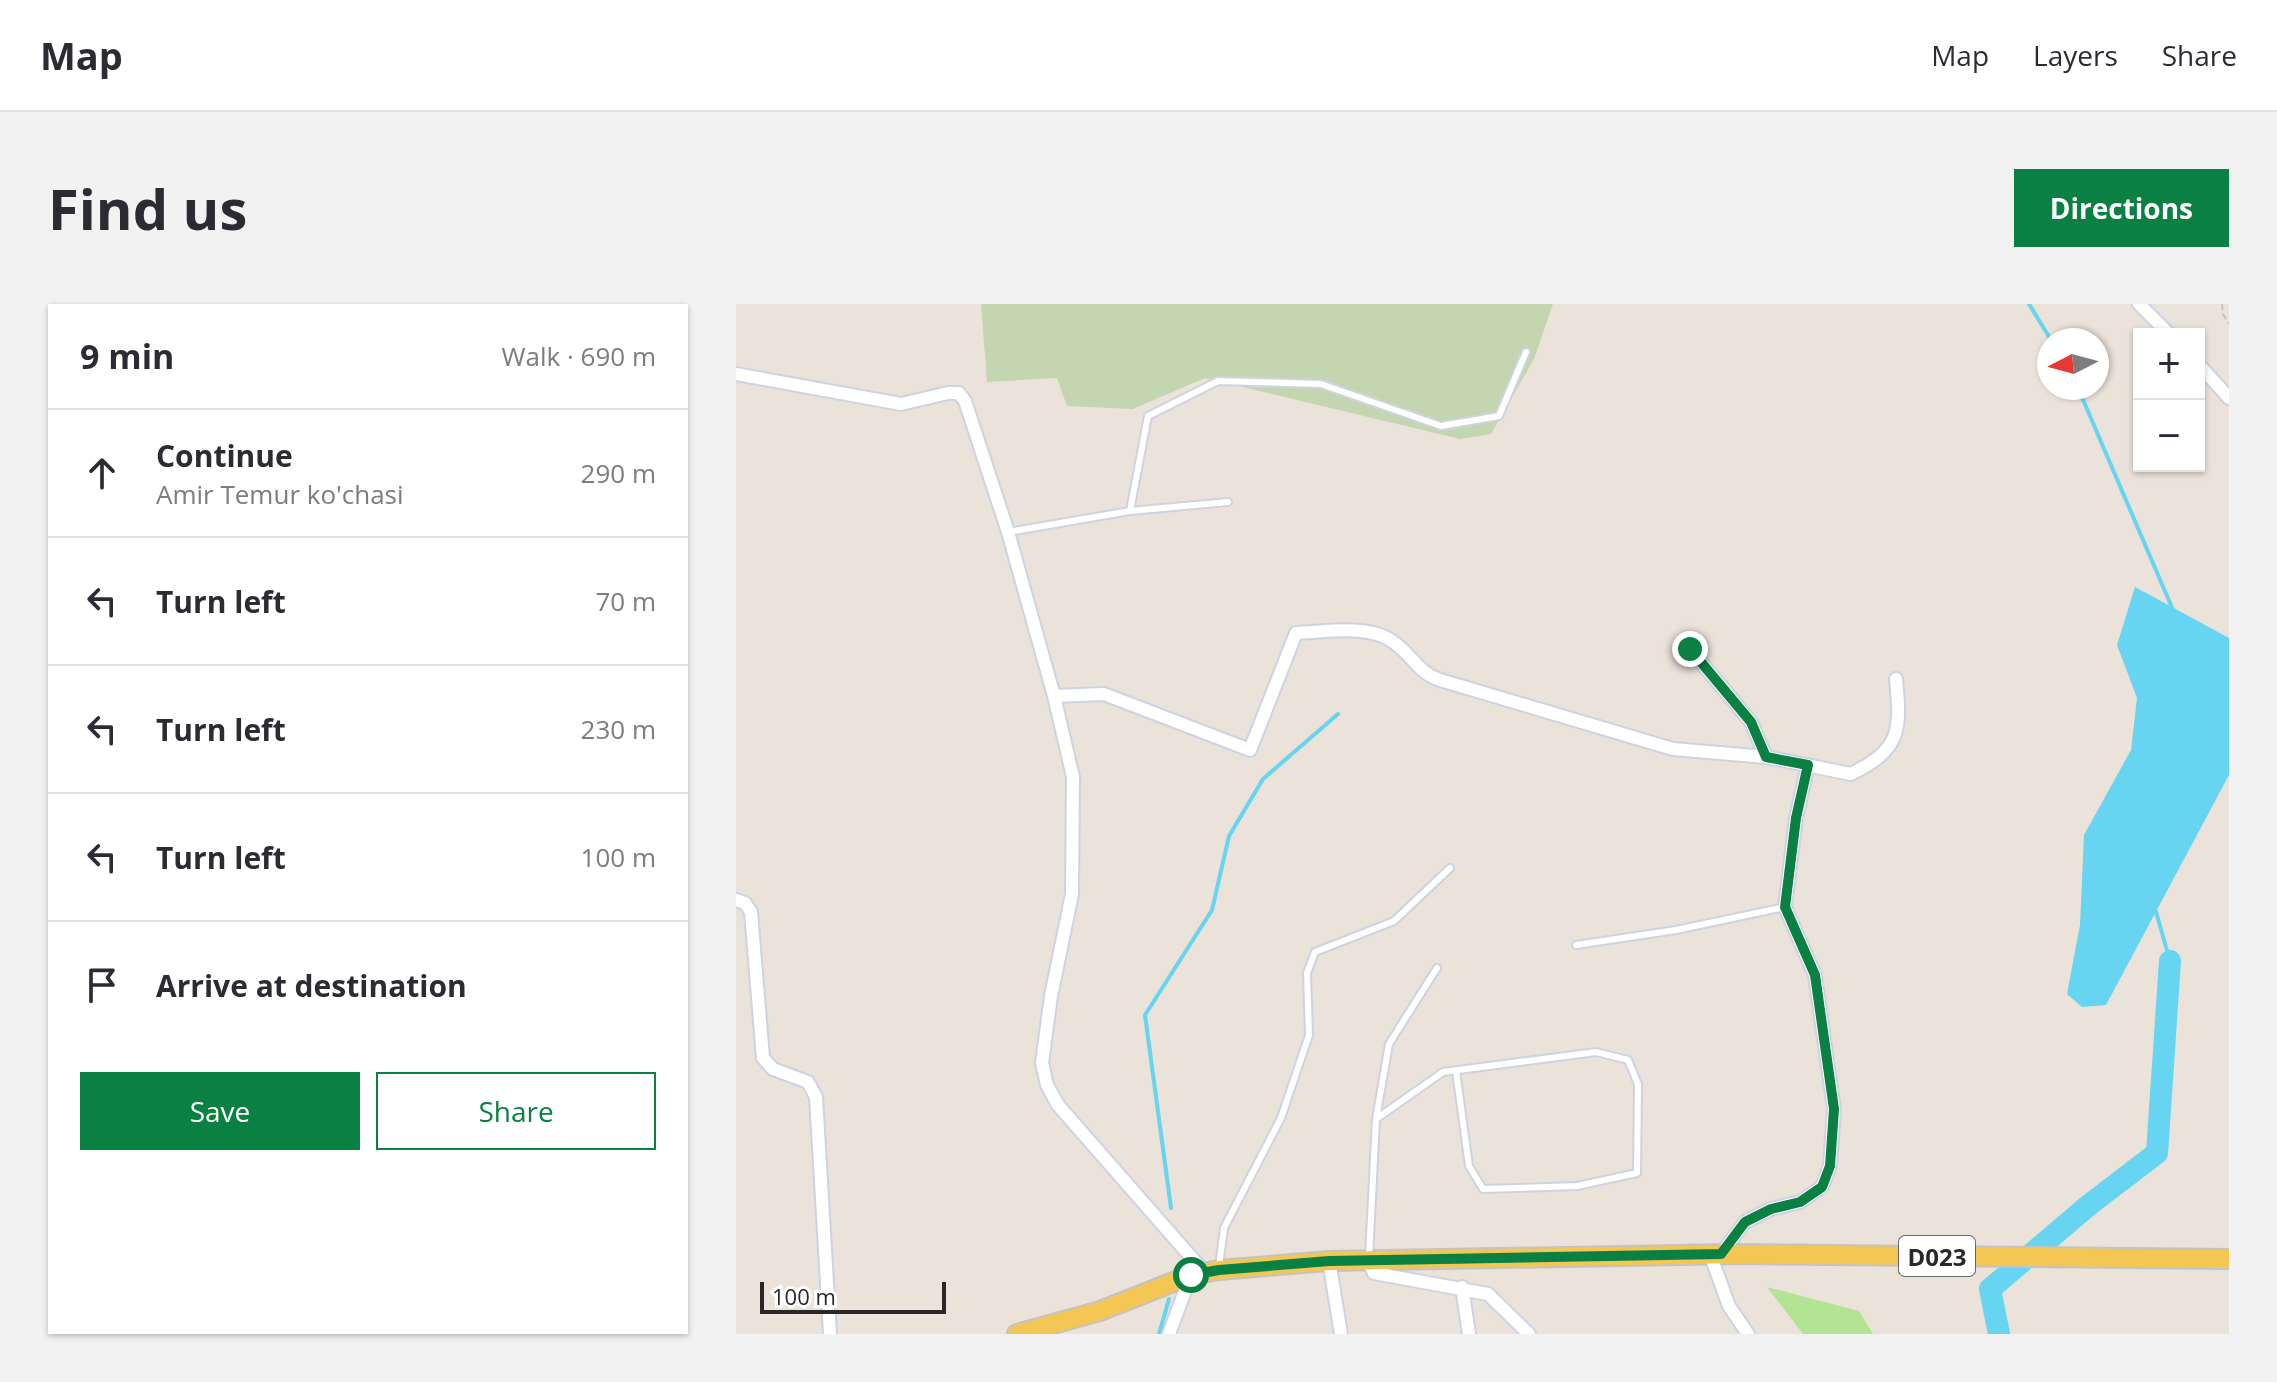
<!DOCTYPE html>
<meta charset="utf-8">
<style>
:root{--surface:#fff;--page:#f2f2f3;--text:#2b2b33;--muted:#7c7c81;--line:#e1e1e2;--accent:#0b8043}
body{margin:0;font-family:"Open Sans",sans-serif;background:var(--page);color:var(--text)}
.controls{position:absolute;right:24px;top:24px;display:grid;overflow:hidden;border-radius:0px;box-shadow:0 2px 6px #0004}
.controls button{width:72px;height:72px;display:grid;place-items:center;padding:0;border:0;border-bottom:2px solid var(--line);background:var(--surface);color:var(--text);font:40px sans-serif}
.compass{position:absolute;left:1301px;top:24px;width:72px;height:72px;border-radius:50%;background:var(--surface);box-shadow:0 2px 6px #0004;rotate:264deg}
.scale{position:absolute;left:24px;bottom:20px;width:186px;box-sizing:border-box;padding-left:8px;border:4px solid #282828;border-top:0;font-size:22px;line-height:28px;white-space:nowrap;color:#282828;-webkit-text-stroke:6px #fff;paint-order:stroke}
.stop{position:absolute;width:24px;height:24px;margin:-18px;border:6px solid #0b8043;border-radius:50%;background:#fff}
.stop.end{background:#0b8043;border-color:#fff;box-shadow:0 2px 8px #0008}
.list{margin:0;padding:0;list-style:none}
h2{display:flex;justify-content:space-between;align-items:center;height:104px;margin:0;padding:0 32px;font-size:34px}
h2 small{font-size:26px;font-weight:400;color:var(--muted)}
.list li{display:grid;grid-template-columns:52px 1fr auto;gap:24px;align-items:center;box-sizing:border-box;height:128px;padding:0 32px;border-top:2px solid var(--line)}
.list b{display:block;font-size:30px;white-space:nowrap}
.list p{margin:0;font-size:26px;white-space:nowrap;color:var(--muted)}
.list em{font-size:26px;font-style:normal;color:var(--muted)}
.actions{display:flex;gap:16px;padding:24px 32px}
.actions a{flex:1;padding:18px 0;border:2px solid var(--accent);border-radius:0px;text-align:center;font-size:28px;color:var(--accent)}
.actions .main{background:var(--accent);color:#fff}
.icon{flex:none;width:44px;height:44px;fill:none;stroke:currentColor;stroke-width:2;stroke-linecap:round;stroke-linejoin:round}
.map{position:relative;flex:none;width:1493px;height:1030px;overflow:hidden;border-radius:0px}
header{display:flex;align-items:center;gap:48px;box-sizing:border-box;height:112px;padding:0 40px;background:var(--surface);border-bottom:2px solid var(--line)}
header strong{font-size:38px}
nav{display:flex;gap:44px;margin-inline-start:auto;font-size:28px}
.intro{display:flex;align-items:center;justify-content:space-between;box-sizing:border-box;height:192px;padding:0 48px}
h1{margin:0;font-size:56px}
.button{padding:20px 36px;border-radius:0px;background:var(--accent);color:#fff;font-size:28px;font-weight:700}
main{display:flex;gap:48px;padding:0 48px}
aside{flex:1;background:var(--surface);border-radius:0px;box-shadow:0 2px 6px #0004}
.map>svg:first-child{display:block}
</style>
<header>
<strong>Map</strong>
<nav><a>Map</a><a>Layers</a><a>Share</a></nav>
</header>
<div class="intro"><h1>Find us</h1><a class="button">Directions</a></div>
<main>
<aside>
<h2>9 min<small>Walk · 690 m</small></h2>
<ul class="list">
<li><svg class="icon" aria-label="ahead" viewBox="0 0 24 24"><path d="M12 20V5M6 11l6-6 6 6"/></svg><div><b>Continue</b><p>Amir Temur ko'chasi</p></div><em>290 m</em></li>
<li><svg class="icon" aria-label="left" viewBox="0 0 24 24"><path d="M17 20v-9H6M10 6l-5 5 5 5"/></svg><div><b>Turn left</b></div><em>70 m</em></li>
<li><svg class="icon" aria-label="left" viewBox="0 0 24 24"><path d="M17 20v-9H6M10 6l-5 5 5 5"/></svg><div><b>Turn left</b></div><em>230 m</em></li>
<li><svg class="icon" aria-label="left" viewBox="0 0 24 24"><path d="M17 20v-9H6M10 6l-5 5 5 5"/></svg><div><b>Turn left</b></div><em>100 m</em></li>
<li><svg class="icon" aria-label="arrive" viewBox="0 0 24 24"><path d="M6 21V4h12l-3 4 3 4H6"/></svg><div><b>Arrive at destination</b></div></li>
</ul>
<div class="actions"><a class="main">Save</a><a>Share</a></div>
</aside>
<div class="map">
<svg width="1493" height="1030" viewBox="0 0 1493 1030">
<rect width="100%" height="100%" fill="#ebe2d9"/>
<!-- green -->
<path fill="#b3e493" d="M1031,983L1123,1007L1137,1030H1067Z"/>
<!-- cemetery -->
<path fill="#c4d6af" d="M245,0H817L798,55L755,130L724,135L469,74L397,105L331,102L321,74L251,78Z"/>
<!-- water -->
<path fill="#67d4f2" d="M1399,283L1493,334V471L1370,701L1346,703L1331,690L1344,621L1348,531L1395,446L1401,394L1381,341Z"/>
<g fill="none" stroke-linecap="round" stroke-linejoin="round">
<!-- stream -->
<path stroke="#67d4f2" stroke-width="4" d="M1293,0L1315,36
M1342,84L1437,306
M1418,601L1434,657
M435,904L409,711L476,606L493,532L527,475L602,410
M423,1030L433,995"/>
<!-- river -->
<path stroke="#67d4f2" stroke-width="22" d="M1263,1030L1254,985L1353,901L1421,849L1434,657"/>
<defs>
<path id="lane" d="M394,207L412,112L482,77L585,80L705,122L763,112L790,48
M272,228L394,207L492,198
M840,641L940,626L1049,603
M640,815L707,768L860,748L892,756L902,780L901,869L841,882L747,885L733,862L720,767
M633,953L640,815L653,740L701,664
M483,962L488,924L545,814L573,731L571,669L579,648L658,617L714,564"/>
<path id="street" d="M1403,0L1433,30
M1463,61L1493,94
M0,70L165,100L212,89H223L229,97L272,228L318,392L337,473L336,590L315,692L306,759L311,781L322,801L469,969
M954,345L1015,418L1030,453
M318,392L368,390L514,446L560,329C591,328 635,319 660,340C677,353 683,369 704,376L937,445L1030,453L1115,470C1165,445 1165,427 1160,375
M0,596L9,599L15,608L27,754L37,765L72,778L80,793L94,1030
M974,950L993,1002L1012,1030
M985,950L1009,918L1035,905L1064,898L1086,883L1094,862L1098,805L1079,671L1049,603L1060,514L1072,461
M593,957L605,1030
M632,957L638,969L752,990L793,1030
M726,983L733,1030
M433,1030L455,971"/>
<path id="primary" d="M281,1030L364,1007L455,971L483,966L593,957L1000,950L1493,955"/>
</defs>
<!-- lane casing -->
<use href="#lane" stroke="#ced3e2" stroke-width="10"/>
<!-- street casing -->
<use href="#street" stroke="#ced3e2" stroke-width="16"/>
<!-- primary casing -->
<use href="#primary" stroke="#c3c3c3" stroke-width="22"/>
<!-- path -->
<path stroke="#c3c3c3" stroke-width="2" stroke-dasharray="6 4" stroke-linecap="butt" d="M1486,0L1487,10L1493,20"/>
<!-- lane -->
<use href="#lane" stroke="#fff" stroke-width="6"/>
<!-- street -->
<use href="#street" stroke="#fff" stroke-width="12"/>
<!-- primary -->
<use href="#primary" stroke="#f4c755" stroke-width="18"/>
</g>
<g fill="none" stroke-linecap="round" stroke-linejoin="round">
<!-- route -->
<path stroke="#0b8043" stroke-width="10" d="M455,971L483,966L593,957L985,950L1009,918L1035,905L1064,898L1086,883L1094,862L1098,805L1079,671L1049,603L1060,514L1072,461L1030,453L1015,418L954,345"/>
</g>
<g text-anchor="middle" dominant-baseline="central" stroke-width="7" stroke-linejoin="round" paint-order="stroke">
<!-- shield labels -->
<rect fill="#fff" stroke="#686868" stroke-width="2" x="1163" y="932" width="76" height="40" rx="6"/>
<g font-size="24" font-weight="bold" fill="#282828">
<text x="1201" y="952">D023</text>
</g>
</g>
</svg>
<div class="controls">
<button>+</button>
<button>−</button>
</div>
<svg class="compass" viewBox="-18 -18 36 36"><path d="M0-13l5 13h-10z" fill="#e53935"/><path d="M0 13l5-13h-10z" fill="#7c7c81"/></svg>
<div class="scale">100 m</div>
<div class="stop" style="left:455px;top:971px"></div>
<div class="stop end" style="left:954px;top:345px"></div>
</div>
</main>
